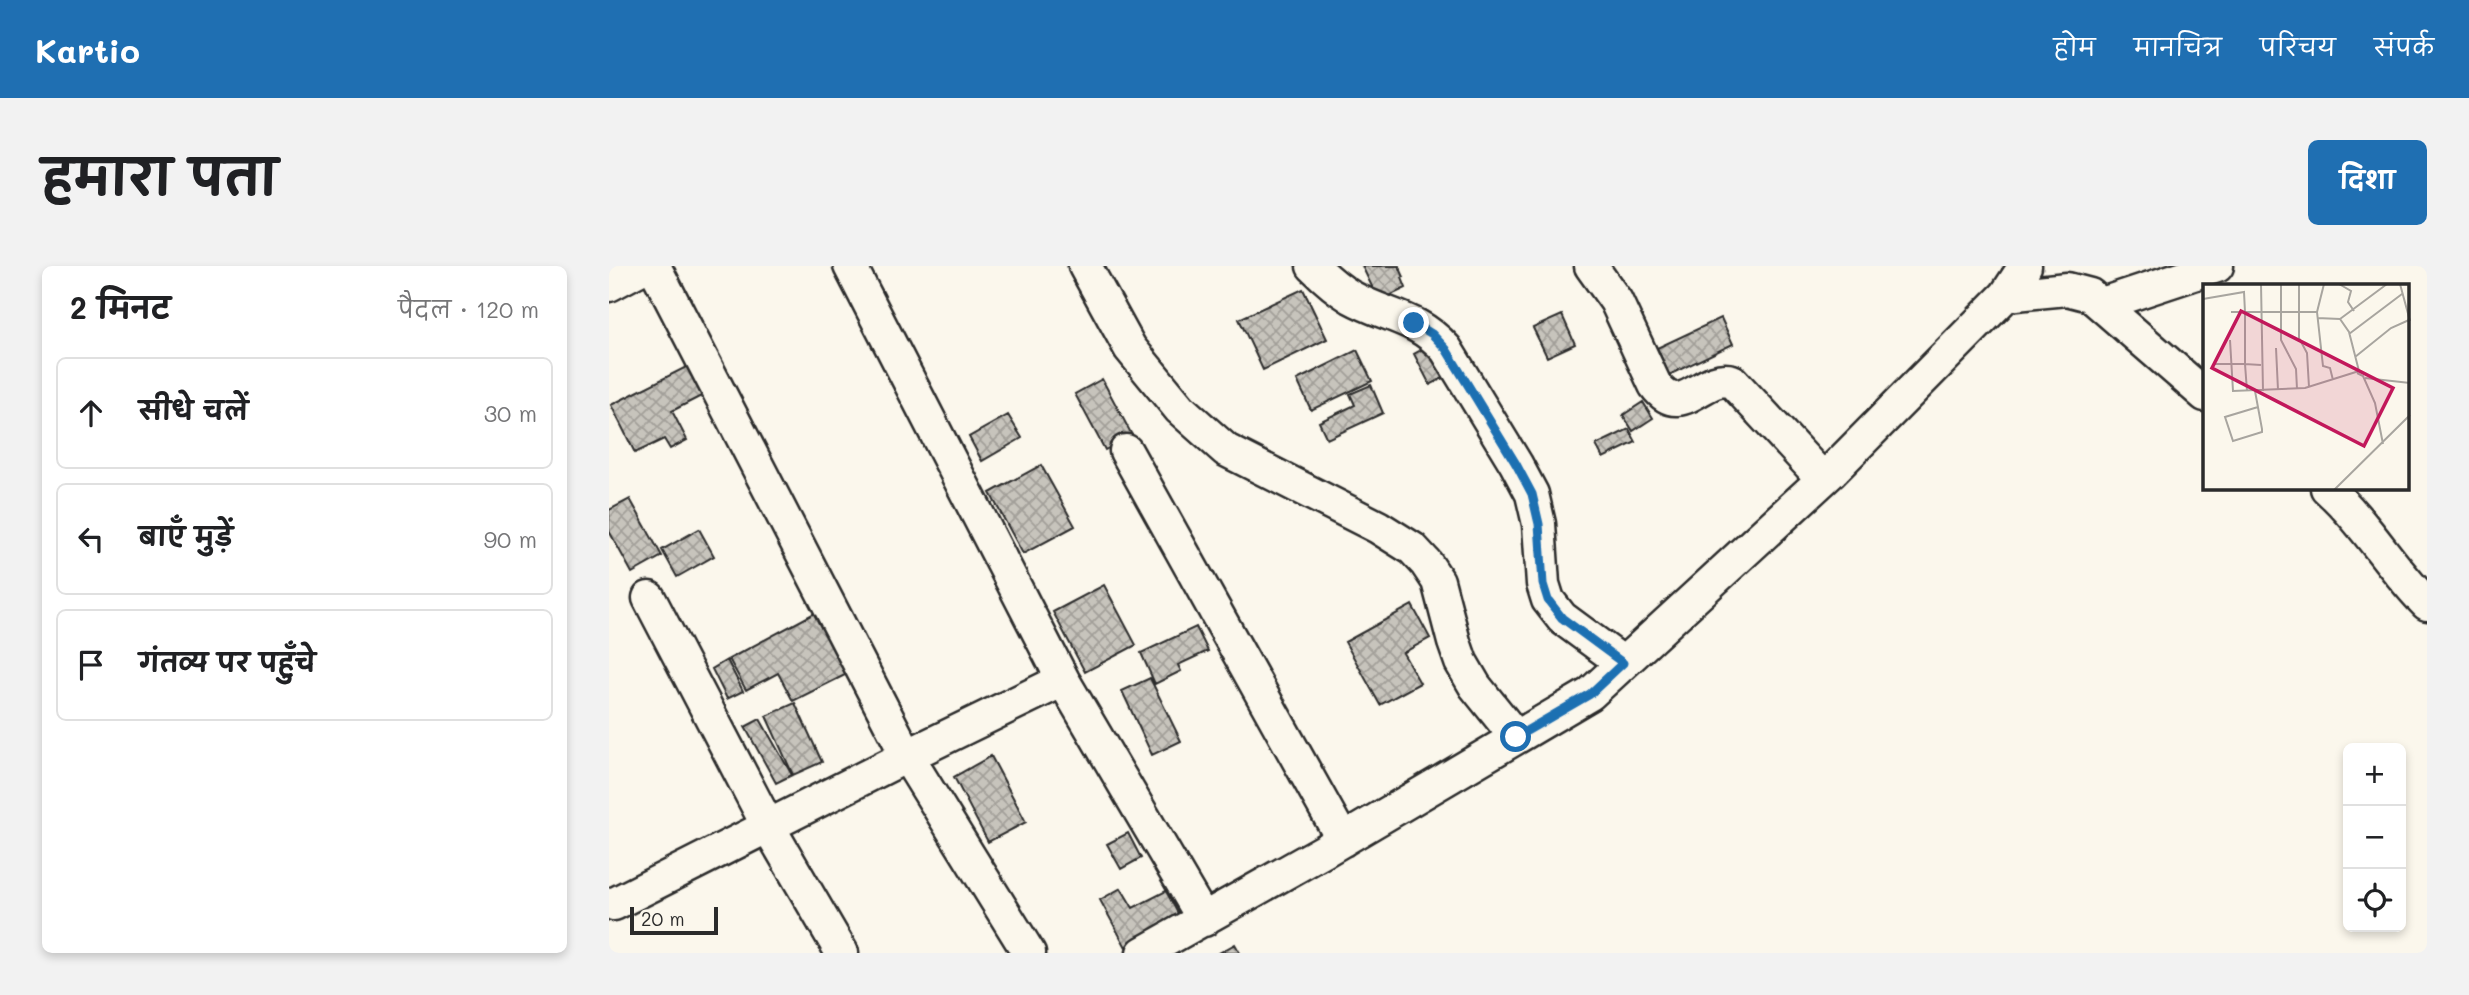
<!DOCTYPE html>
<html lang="hi">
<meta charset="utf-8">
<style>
:root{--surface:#fff;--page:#f2f2f2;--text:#202124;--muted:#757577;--line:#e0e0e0;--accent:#1f6fb2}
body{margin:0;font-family:Mali,"Playpen Sans Deva",sans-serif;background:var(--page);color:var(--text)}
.controls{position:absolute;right:21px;bottom:21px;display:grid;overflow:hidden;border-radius:10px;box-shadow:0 4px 10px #0003}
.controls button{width:63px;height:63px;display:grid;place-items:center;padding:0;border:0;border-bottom:2px solid var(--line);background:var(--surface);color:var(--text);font:35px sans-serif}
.scale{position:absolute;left:21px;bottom:18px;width:88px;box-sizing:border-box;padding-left:7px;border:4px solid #2b2b2b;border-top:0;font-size:19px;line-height:24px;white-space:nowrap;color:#2b2b2b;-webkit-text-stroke:5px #fbf7ec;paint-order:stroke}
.stop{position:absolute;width:21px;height:21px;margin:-16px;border:5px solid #1f6fb2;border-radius:50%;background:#fff}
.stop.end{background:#1f6fb2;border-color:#fff;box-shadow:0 2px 7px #0008}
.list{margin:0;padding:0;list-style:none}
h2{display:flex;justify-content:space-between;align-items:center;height:91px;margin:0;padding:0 28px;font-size:30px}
h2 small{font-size:23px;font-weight:400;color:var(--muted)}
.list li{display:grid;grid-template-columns:46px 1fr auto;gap:21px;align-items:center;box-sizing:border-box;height:112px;margin:0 14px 14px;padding:0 14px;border:2px solid var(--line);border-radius:10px}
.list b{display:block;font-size:26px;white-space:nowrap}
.list em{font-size:23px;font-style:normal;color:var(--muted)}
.icon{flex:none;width:38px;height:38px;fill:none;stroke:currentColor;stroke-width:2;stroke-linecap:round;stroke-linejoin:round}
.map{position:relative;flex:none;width:1818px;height:687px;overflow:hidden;border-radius:10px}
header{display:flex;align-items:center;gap:42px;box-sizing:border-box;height:98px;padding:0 35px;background:var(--accent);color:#fff}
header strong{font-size:33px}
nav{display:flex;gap:38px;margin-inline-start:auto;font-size:24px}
.intro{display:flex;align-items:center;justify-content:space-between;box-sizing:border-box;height:168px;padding:0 42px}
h1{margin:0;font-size:49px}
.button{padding:18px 32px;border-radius:10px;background:var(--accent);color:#fff;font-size:24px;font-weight:700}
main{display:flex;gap:42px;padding:0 42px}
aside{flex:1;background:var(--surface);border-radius:10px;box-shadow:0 4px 10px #0003}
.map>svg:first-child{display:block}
</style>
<header>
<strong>Kartio</strong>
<nav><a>होम</a><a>मानचित्र</a><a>परिचय</a><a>संपर्क</a></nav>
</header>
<div class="intro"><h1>हमारा पता</h1><a class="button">दिशा</a></div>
<main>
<aside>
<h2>2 मिनट<small>पैदल · 120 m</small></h2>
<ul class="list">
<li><svg class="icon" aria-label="ahead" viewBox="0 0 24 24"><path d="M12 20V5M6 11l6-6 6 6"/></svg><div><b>सीधे चलें</b></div><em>30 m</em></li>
<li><svg class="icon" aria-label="left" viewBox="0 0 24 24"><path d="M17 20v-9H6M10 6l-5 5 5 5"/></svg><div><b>बाएँ मुड़ें</b></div><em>90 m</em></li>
<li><svg class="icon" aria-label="arrive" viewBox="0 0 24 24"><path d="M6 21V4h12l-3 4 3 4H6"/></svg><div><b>गंतव्य पर पहुँचे</b></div></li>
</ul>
</aside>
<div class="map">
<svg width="1818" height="687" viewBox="0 0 1818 687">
<defs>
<pattern id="building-cross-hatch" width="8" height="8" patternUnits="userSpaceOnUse" patternTransform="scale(1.75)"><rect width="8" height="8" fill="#c7c4bc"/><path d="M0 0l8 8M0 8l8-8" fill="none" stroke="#a29f99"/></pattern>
</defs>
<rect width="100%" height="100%" fill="#fbf7ec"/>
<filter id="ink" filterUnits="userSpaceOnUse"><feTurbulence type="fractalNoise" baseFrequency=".0143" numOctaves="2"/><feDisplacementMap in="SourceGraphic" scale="14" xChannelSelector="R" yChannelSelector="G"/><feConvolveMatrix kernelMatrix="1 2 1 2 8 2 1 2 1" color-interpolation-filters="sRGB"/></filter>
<g filter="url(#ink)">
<!-- building -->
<path fill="url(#building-cross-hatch)" stroke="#2b2b2b" stroke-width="2" d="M753,0H790L795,11L793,12L797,22L770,35Z
M694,23L718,73L654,104L630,53Z
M953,49L966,78L938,91L924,62Z
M1112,52L1124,78L1060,109L1048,82Z
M821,79L838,110L821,119L805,88Z
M748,84L763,115L702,144L688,114Z
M89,95L104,124L63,145L78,174L61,183L55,173L26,187L2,139Z
M493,113L523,169L496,184L466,128Z
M762,119L774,147L718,173L710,156L746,139L741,128Z
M1034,136L1044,152L1024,165L1014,149Z
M399,149L413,172L373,195L360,171Z
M1020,163L1027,176L994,192L987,179Z
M432,199L466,260L414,288L381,227Z
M21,233L53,290L23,307L0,265V244Z
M90,263L105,290L68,311L53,284Z
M495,319L527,379L476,406L444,346Z
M803,339L821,372L794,387L811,417L771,439L736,376Z
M215,342L244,405L184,435L169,407L137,424L120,393Z
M587,361L599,385L569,399L572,405L546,418L532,387Z
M118,394L134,425L118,433L103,403Z
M541,412L572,475L543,489L513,425Z
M186,437L213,496L184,509L157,450Z
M151,453L183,509L167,517L136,461Z
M382,490L417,556L379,576L345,511Z
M519,567L532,592L512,603L498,578Z
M512,622L524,642L557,625L573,655L519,685L491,634Z
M626,678L631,687H610Z"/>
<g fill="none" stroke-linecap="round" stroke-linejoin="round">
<defs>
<path id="minor" d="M241,0L454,414L595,654
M476,0L521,82L571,143L617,184L769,261L804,283L817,297L829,315L845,376L852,396L866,420L907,471
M704,0C716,12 727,22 742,31C778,51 807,50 837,83L907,198L923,228L930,258L934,318L939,334L953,352L1014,397
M982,0L1007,35L1046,119C1073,156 1093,107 1123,115L1214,213
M0,19L36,0
M1397,29L1458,23L1481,29L1596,129
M1493,38L1608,0
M517,185L734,574
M1718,222C1756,256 1782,302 1818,338
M40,332L159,560L233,687
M5,638L298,490L45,0
M420,687L298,490L454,414
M534,687L715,585L981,428L1221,207L1397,29L1416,0"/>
</defs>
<!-- minor casing -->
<use href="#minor" stroke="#2b2b2b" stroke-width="37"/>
<!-- minor -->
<use href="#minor" stroke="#fbf7ec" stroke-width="32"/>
</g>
</g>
<g fill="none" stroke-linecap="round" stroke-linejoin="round" filter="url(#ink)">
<!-- route -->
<path stroke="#1f6fb2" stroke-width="9" d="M805,57L823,68L837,83L907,198L923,228L930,258L934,318L939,334L953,352L1014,397L981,428L907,471"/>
</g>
<!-- overview -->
<g transform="translate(1594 18)">
<rect width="206" height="206" fill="#fbf7ec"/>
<path fill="none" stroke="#a8a59f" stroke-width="2" d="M58,0L60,107M78,0V56L93,85L94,105M96,0V54L104,69L106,103M136,0L148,7L145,18L151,27M197,0L207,37M0,15L41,8L42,28H114L120,82L127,84L130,96M114,28L121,0M137,35L184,0M146,50L199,10M27,56L30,107L102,104L156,87L146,48L137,35L114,34M73,64L75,106M152,73L188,44L206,36M11,80H42V28H28M154,89L160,92L172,119L180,160M162,94L207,99M44,107L42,80L58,81M52,107L59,145V148L30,157L22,133L55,123M131,206L207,131"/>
<path fill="#c2185b" fill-opacity="0.15" stroke="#c2185b" stroke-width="3.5" d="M38,27L190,104L161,162L9,84Z"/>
<rect width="206" height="206" fill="none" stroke="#2b2b2b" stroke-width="3.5"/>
</g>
</svg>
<div class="controls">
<button>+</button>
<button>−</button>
<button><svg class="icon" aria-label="locate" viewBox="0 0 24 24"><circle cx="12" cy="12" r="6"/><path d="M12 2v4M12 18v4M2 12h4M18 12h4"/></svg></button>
</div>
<div class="scale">20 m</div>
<div class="stop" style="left:907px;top:471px"></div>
<div class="stop end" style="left:805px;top:57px"></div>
</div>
</main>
